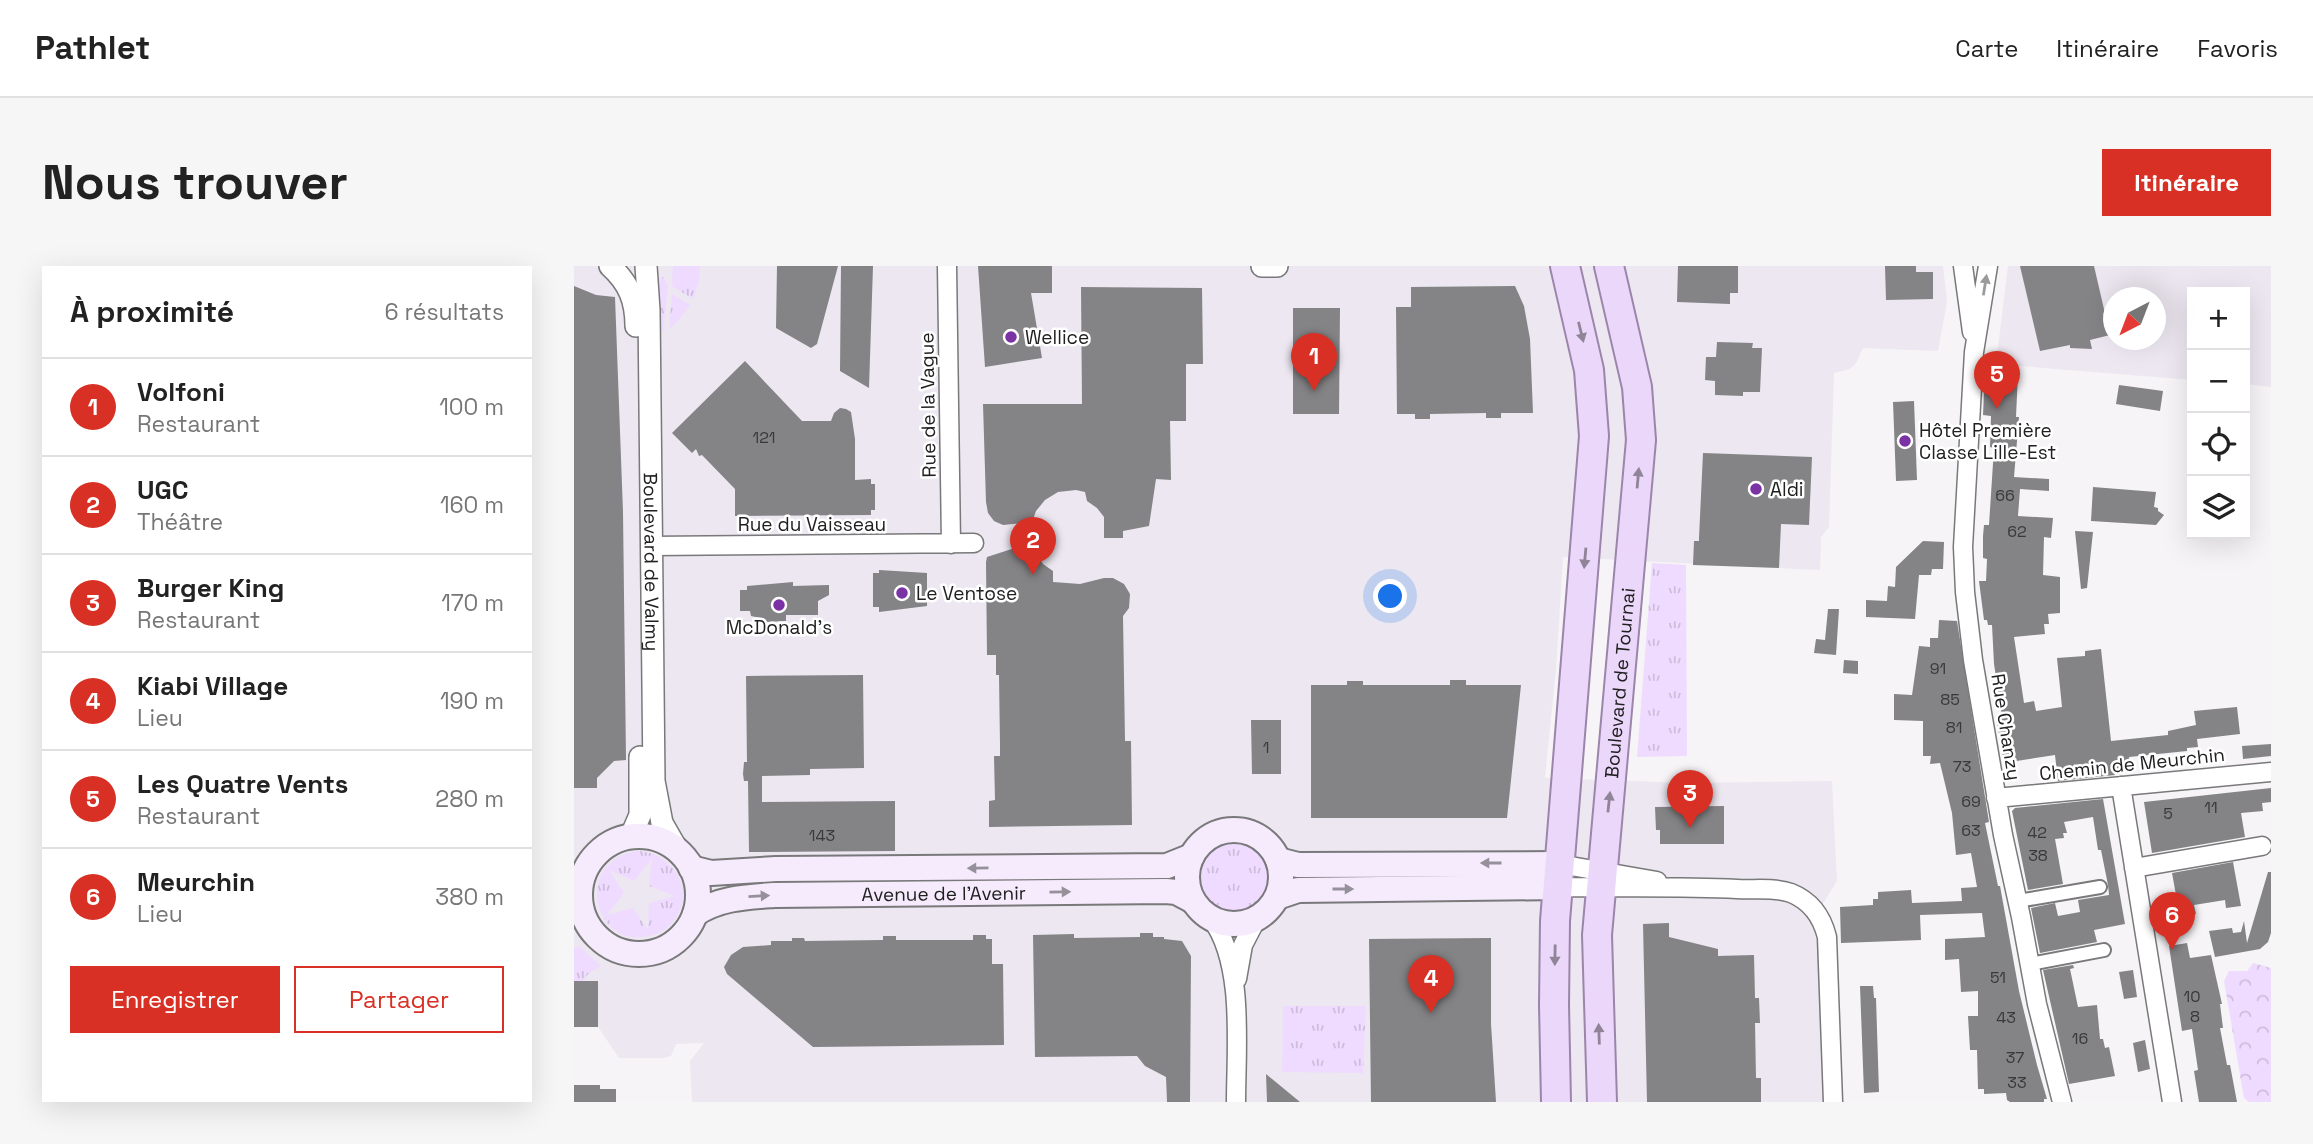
<!DOCTYPE html>
<html lang="fr">
<meta charset="utf-8">
<style>
:root{--surface:#fff;--page:#f6f6f6;--text:#222;--muted:#767676;--line:#e0e0e0;--accent:#d93025}
body{margin:0;font-family:"Space Grotesk",sans-serif;background:var(--page);color:var(--text)}
.controls{position:absolute;right:21px;top:21px;display:grid;overflow:hidden;border-radius:0px;box-shadow:0 7px 28px #0002}
.controls button{width:63px;height:63px;display:grid;place-items:center;padding:0;border:0;border-bottom:2px solid var(--line);background:var(--surface);color:var(--text);font:35px sans-serif}
.compass{position:absolute;left:1529px;top:21px;width:63px;height:63px;border-radius:50%;background:var(--surface);box-shadow:0 7px 28px #0002;rotate:222deg}
.you{position:absolute;left:817px;top:331px;width:24px;height:24px;margin:-18px;border:5px solid #fff;border-radius:50%;background:#1a73e8;box-shadow:0 0 0 10px #1a73e833}
.badge{display:grid;place-items:center;width:46px;height:46px;border-radius:50%;background:var(--accent);color:#fff;font-size:23px;font-weight:700}
.pin{position:absolute;translate:-50% -58px;filter:drop-shadow(0 2px 4px #0008)}
.pin::after{content:'';position:absolute;top:37px;width:24px;height:21px;background:inherit;clip-path:polygon(0 0,100% 0,50% 100%)}
.list{margin:0;padding:0;list-style:none}
h2{display:flex;justify-content:space-between;align-items:center;height:91px;margin:0;padding:0 28px;font-size:30px}
h2 small{font-size:23px;font-weight:400;color:var(--muted)}
.list li{display:grid;grid-template-columns:46px 1fr auto;gap:21px;align-items:center;box-sizing:border-box;height:98px;padding:0 28px;border-top:2px solid var(--line)}
.list b{display:block;font-size:26px;white-space:nowrap}
.list p{margin:0;font-size:23px;white-space:nowrap;color:var(--muted)}
.list em{font-size:23px;font-style:normal;color:var(--muted)}
.actions{display:flex;gap:14px;padding:21px 28px}
.actions a{flex:1;padding:16px 0;border:2px solid var(--accent);border-radius:0px;text-align:center;font-size:24px;color:var(--accent)}
.actions .main{background:var(--accent);color:#fff}
.icon{flex:none;width:38px;height:38px;fill:none;stroke:currentColor;stroke-width:2;stroke-linecap:round;stroke-linejoin:round}
.map{position:relative;flex:none;width:1697px;height:836px;overflow:hidden;border-radius:0px}
header{display:flex;align-items:center;gap:42px;box-sizing:border-box;height:98px;padding:0 35px;background:var(--surface);border-bottom:2px solid var(--line)}
header strong{font-size:33px}
nav{display:flex;gap:38px;margin-inline-start:auto;font-size:24px}
.intro{display:flex;align-items:center;justify-content:space-between;box-sizing:border-box;height:168px;padding:0 42px}
h1{margin:0;font-size:49px}
.button{padding:18px 32px;border-radius:0px;background:var(--accent);color:#fff;font-size:24px;font-weight:700}
main{display:flex;gap:42px;padding:0 42px}
aside{flex:1;background:var(--surface);border-radius:0px;box-shadow:0 7px 28px #0002}
.map>svg:first-child{display:block}
</style>
<header>
<strong>Pathlet</strong>
<nav><a>Carte</a><a>Itinéraire</a><a>Favoris</a></nav>
</header>
<div class="intro"><h1>Nous trouver</h1><a class="button">Itinéraire</a></div>
<main>
<aside>
<h2>À proximité<small>6 résultats</small></h2>
<ul class="list">
<li><span class="badge">1</span><div><b>Volfoni</b><p>Restaurant</p></div><em>100 m</em></li>
<li><span class="badge">2</span><div><b>UGC</b><p>Théâtre</p></div><em>160 m</em></li>
<li><span class="badge">3</span><div><b>Burger King</b><p>Restaurant</p></div><em>170 m</em></li>
<li><span class="badge">4</span><div><b>Kiabi Village</b><p>Lieu</p></div><em>190 m</em></li>
<li><span class="badge">5</span><div><b>Les Quatre Vents</b><p>Restaurant</p></div><em>280 m</em></li>
<li><span class="badge">6</span><div><b>Meurchin</b><p>Lieu</p></div><em>380 m</em></li>
</ul>
<div class="actions"><a class="main">Enregistrer</a><a>Partager</a></div>
</aside>
<div class="map">
<svg width="1697" height="836" viewBox="0 0 1697 836">
<defs>
<pattern id="grass-tufts" width="24" height="20" patternUnits="userSpaceOnUse" patternTransform="scale(1.75)"><rect width="24" height="20" fill="#efdbff"/><path d="M3 7l-1-3M5 7V3M7 7l1-3M15 17l-1-3M17 17v-4M19 17l1-3" fill="none" stroke="#cdbcda"/></pattern>
<pattern id="park-crowns" width="20" height="18" patternUnits="userSpaceOnUse" patternTransform="scale(1.75)"><rect width="20" height="18" fill="#efdbff"/><path d="M2 6a3 3 0 1 1 6 0M12 15a3 3 0 1 1 6 0" fill="none" stroke="#cdbcda"/></pattern>
</defs>
<rect width="100%" height="100%" fill="#f6f4f7"/>
<!-- built -->
<path fill="#ece7f0" fill-rule="evenodd" d="M0,0H1369L1373,36L1364,85L1289,82L1282,97L1276,103L1260,107L1255,261L1247,271L1246,304L989,291L982,403L971,512L1114,517L1258,515L1263,615L1243,647L1258,836H118L116,795L130,777L102,778L97,790L89,792H45L24,761H0Z
M1434,0H1697V121L1671,118V26H1618V114L1422,98ZM1540,32H1582V74H1540Z"/>
<!-- grass -->
<path fill="url(#grass-tufts)" fill-rule="evenodd" d="M99,0H126L125,15L119,33L98,20Z
M89,11L94,19L89,65L83,68L77,13Z
M98,28L116,39L104,55L95,63Z
M1078,297L1112,299L1113,490L1063,491Z
M621 612a38 38 0 1 1 76 0a38 38 0 1 1-76 0Z
M62,585C96,585 123,621 101,653C95,662 85,668 75,670C18,683 0,596 62,585ZM78,593L75,620L101,630L75,637L74,664L59,642L33,649L50,627L35,604L60,615Z
M5,680L27,700L14,708L9,715H0V682Z
M709,740H792L789,807L708,806Z"/>
<!-- park -->
<path fill="url(#park-crowns)" d="M1679,697L1697,702V836H1675L1670,832L1650,715L1655,705H1673Z"/>
<!-- building -->
<path fill="#848385" d="M203,0H264L243,78L237,82L202,62Z
M267,0H299L295,122L266,105Z
M404,0H478V27H457L468,92L411,101Z
M1104,0H1164V27H1156V38L1103,36Z
M1311,0H1342V6H1359V33L1312,34Z
M1446,0H1520L1536,69L1516,74L1518,83L1496,82V79L1466,85Z
M0,20L22,29L41,31L49,246L52,494L40,495L23,512V522H0Z
M941,20L950,40L956,73L959,147H927V152H912V147L856,148V153H841V148H823L822,41H837V21Z
M507,21L628,22L629,98H612V155H596L597,214L582,213L575,260L549,265V272H530V251L523,242L513,235L511,226L502,224L484,226L471,234L462,245L458,256L429,259L420,255L414,247L412,236L409,138H508Z
M719,42H766L765,148H719Z
M1143,76L1179,77L1178,82H1188L1186,126H1169V130L1141,129V115L1131,114L1132,91H1142Z
M171,95L228,155H257L260,147L266,142L272,143L277,146L281,173V214L297,213V218H301V244H297V249L161,250V223L128,189L125,190L122,183L118,187L98,167Z
M1418,106L1444,107L1442,151H1445L1440,211L1475,213V225L1446,223L1444,250L1479,252L1477,272L1470,271L1469,309L1486,311V347L1474,348L1475,358H1470L1471,368L1440,371L1450,437L1460,435L1462,445L1488,441L1483,392L1511,390V385L1527,383L1537,475L1594,469V465L1622,459L1620,445L1663,441L1666,468L1623,473L1624,481L1613,482V485L1555,491L1557,504L1540,506L1541,509L1484,515L1481,489L1430,497L1422,451L1428,450L1420,398L1418,359H1414L1413,354H1410L1405,315H1412L1413,293L1409,292V270L1410,259H1415L1420,182L1416,181L1417,150L1409,149L1410,126H1417Z
M1545,119L1589,125L1586,145L1542,138Z
M1340,135L1343,214L1322,215L1319,136Z
M1129,187L1238,191L1235,259L1207,258L1205,302L1119,299L1120,275H1125V272Z
M1519,221L1582,226L1580,241L1584,242V245L1590,249L1582,259L1517,255Z
M1501,265L1519,266L1513,322L1507,323Z
M1349,275L1370,276L1369,303H1358L1357,309H1345L1341,353L1292,351V334L1313,335L1314,320L1321,321L1322,301Z
M456,277L469,298L479,305V316L506,318L530,312H539L550,318L556,328L555,342L549,350L551,475H557L558,559L415,561V535L421,534L420,490H426V478L425,409H422V389H413L412,296L413,291Z
M305,304L353,307V340L305,346V341H299V307H305Z
M219,316V320L255,319V329L244,335V349H212V355L191,356V353L177,350L176,345H166V324H173V320Z
M1254,343H1265L1262,389L1240,387L1242,373L1251,374Z
M1365,354L1383,355L1415,556L1411,557L1424,620H1426L1445,725L1463,799L1473,833H1470V836H1436L1433,834L1432,827L1410,828V823H1404L1403,784H1396L1394,750H1404V725L1387,726L1385,693L1371,694V673L1411,671L1408,647L1346,649L1347,674L1267,677L1266,641L1299,639V633H1304V626L1337,624L1338,637L1388,635L1387,622L1403,621L1397,587L1382,589L1378,547L1366,497L1356,498L1357,490H1349V455L1320,454V428L1338,429L1345,380L1356,381V372H1364Z
M1270,394L1284,395V408L1269,407Z
M289,409L290,502L236,503V509L188,510V536L321,535V585L175,586L174,515H170L169,508L170,496H173L172,410Z
M876,414H892V419H947L933,552H737V419H773V415H789V419H876Z
M677,454H707V508H678Z
M1697,478V490L1669,493L1668,480Z
M1697,522V536L1688,537L1689,545L1667,547L1671,571L1578,587L1570,536Z
M1529,533L1551,658L1520,664L1523,676L1466,687L1457,642L1481,637L1484,650L1506,646L1504,634L1535,629L1534,619L1527,584H1524L1519,551L1490,556L1493,567H1489L1490,572L1481,573L1489,618L1454,624L1438,545L1441,542Z
M1150,540V578H1086V564H1082L1081,541Z
M1659,596L1667,640L1652,642L1651,634L1620,639L1622,648L1606,651L1598,607Z
M1694,606H1697V667L1694,676L1686,683L1641,691L1635,665L1658,662L1659,667L1667,666L1670,655L1673,677Z
M1095,657V671L1144,683V690L1180,689L1181,732H1185L1186,757H1181L1182,812H1187V836H1073L1069,658Z
M566,667H579V671H590V673L608,675L617,690L616,836H593L592,811L571,800L563,790L461,791L459,669L500,668V672L566,671Z
M399,669H412V673H418V698H429L430,779L239,781L153,708L150,701L157,689L169,681L197,679V675H218V672H230L231,675L309,674V670H322V674H399Z
M917,672V758L922,836H797L795,673Z
M1613,677L1616,692L1637,689L1648,738H1646L1649,762H1646L1653,799H1656L1663,836H1625L1620,805L1624,804L1618,763L1608,765L1595,680Z
M1499,699L1500,702L1496,703L1504,741L1523,739L1526,773H1529L1531,782L1535,781L1541,810L1495,818L1469,704Z
M1559,704L1563,731L1550,733L1545,706Z
M0,715H24V761H0Z
M1286,720H1299L1300,732H1302L1305,826L1290,827Z
M1571,774L1576,803L1564,806L1559,777Z
M692,808L726,836H693Z
M0,819H26V823H42V836H0Z"/>
<g fill="none" stroke-linecap="round" stroke-linejoin="round">
<defs>
<path id="pedestrian" d="M1444,635L1526,621
M1456,698L1530,684"/>
<path id="minor" d="M373,0L377,278
M1389,0L1398,66
M1414,0L1400,86L1389,281L1391,326L1399,394L1429,569L1447,651L1463,738L1488,836
M77,280L400,277
M1547,520L1598,836
M1422,532L1697,506
M985,598L1083,615
M1560,602L1688,580
M983,621C1043,622 1103,620 1163,623C1180,624 1201,621 1217,627C1237,635 1248,651 1253,671L1259,836
M637,652C671,698 662,781 662,836
M663,713L669,679L683,652"/>
<g id="tertiary">
<path d="M36,0C55,17 62,35 62,60"/>
<path id="s1" d="M72,0L75,44L80,515L88,557L104,585"/>
<path d="M688,0H703"/>
<path d="M57,570L66,549V491"/>
</g>
<g id="secondary">
<circle cx="660" cy="611" r="47"/>
<circle cx="65" cy="629" r="59"/>
<path d="M704,594L724,599L985,598"/>
<path d="M117,602L137,607L202,603L593,600L618,590"/>
<path d="M703,631L724,624L983,621"/>
<path id="s2" d="M121,648C145,632 171,631 200,629L592,625L602,626L619,635"/>
</g>
<g id="primary">
<path d="M982,836L980,739L981,655L1020,170L1015,104L991,0"/>
<path id="s3" d="M1028,836L1023,669L1067,174L1063,121L1035,0"/>
</g>
</defs>
<!-- pedestrian casing -->
<use href="#pedestrian" stroke="#79787a" stroke-width="16"/>
<!-- minor casing -->
<use href="#minor" stroke="#79787a" stroke-width="21"/>
<!-- tertiary casing -->
<use href="#tertiary" stroke="#79787a" stroke-width="24"/>
<!-- secondary casing -->
<use href="#secondary" stroke="#79787a" stroke-width="28"/>
<!-- primary casing -->
<use href="#primary" stroke="#9b85ab" stroke-width="32"/>
<!-- pedestrian -->
<use href="#pedestrian" stroke="#fff" stroke-width="12"/>
<!-- minor -->
<use href="#minor" stroke="#fff" stroke-width="18"/>
<!-- tertiary -->
<use href="#tertiary" stroke="#fff" stroke-width="21"/>
<!-- secondary -->
<use href="#secondary" stroke="#f5ebfc" stroke-width="24"/>
<!-- primary -->
<use href="#primary" stroke="#ebd7f9" stroke-width="28"/>
</g>
<!-- one-way arrows -->
<defs><path id="oneway-solid" d="M-6-.8H1V-3.2L6.5 0L1 3.2V.8H-6Z" transform="scale(1.75)"/></defs>
<use fill="#9b9b9b" href="#oneway-solid" transform="translate(1411 19) rotate(-81)"/>
<g fill="#908598">
<use href="#oneway-solid" transform="translate(1007 66) rotate(76)"/>
<use href="#oneway-solid" transform="translate(1064 212) rotate(-85)"/>
<use href="#oneway-solid" transform="translate(1011 292) rotate(95)"/>
<use href="#oneway-solid" transform="translate(1035 536) rotate(-84)"/>
<use href="#oneway-solid" transform="translate(981 689) rotate(91)"/>
<use href="#oneway-solid" transform="translate(1025 768) rotate(-92)"/>
</g>
<g fill="#959099">
<use href="#oneway-solid" transform="translate(917 597) rotate(180)"/>
<use href="#oneway-solid" transform="translate(404 602) rotate(179)"/>
<use href="#oneway-solid" transform="translate(769 623)"/>
<use href="#oneway-solid" transform="translate(486 626) rotate(-1)"/>
<use href="#oneway-solid" transform="translate(185 630) rotate(-3)"/>
</g>
<!-- markers -->
<g fill="#7b32a4" stroke="#fff" stroke-width="2.5">
<circle cx="437" cy="71" r="7"/>
<circle cx="1331" cy="175" r="7"/>
<circle cx="1182" cy="223" r="7"/>
<circle cx="328" cy="327" r="7"/>
<circle cx="205" cy="339" r="7"/>
</g>
<g text-anchor="middle" dominant-baseline="central" stroke-width="5" stroke-linejoin="round" paint-order="stroke">
<!-- number labels -->
<g font-size="16" fill="#39393a">
<text x="190" y="171">121</text>
<text x="1431" y="229">66</text>
<text x="1443" y="265">62</text>
<text x="1364" y="402">91</text>
<text x="1376" y="433">85</text>
<text x="1380" y="461">81</text>
<text x="692" y="481">1</text>
<text x="1388" y="500">73</text>
<text x="1397" y="535">69</text>
<text x="1637" y="541">11</text>
<text x="1594" y="547">5</text>
<text x="1397" y="564">63</text>
<text x="1463" y="566">42</text>
<text x="248" y="569">143</text>
<text x="1464" y="589">38</text>
<text x="1424" y="711">51</text>
<text x="1618" y="730">10</text>
<text x="1621" y="750">8</text>
<text x="1432" y="751">43</text>
<text x="1506" y="772">16</text>
<text x="1441" y="791">37</text>
<text x="1443" y="816">33</text>
</g>
<!-- poi labels -->
<g font-size="19" fill="#202021" stroke="#fff" text-anchor="start">
<text x="451" y="71">Wellice</text>
<text x="1345" y="164">Hôtel Première<tspan x="1345" dy="22">Classe Lille-Est</tspan></text>
<text x="1196" y="223">Aldi</text>
<text x="342" y="327">Le Ventose</text>
<text x="205" y="361" text-anchor="middle">McDonald's</text>
</g>
<!-- street labels -->
<g font-size="19" fill="#202021" stroke="#fff">
<text transform="translate(354 139) rotate(-91)">Rue de la Vague</text>
<text x="238" y="258">Rue du Vaisseau</text>
<text stroke="none"><textPath href="#s1" startOffset="296">Boulevard de Valmy</textPath></text>
<text stroke="none"><textPath href="#s3" startOffset="420">Boulevard de Tournai</textPath></text>
<text transform="translate(1432 461) rotate(81)">Rue Chanzy</text>
<text transform="translate(1558 498) rotate(-6)">Chemin de Meurchin</text>
<text stroke="none"><textPath href="#s2" startOffset="252">Avenue de l'Avenir</textPath></text>
</g>
</g>
</svg>
<div class="controls">
<button>+</button>
<button>−</button>
<button><svg class="icon" aria-label="locate" viewBox="0 0 24 24"><circle cx="12" cy="12" r="6"/><path d="M12 2v4M12 18v4M2 12h4M18 12h4"/></svg></button>
<button><svg class="icon" aria-label="layers" viewBox="0 0 24 24"><path d="M12 4l9 5-9 5-9-5zM3 14l9 5 9-5"/></svg></button>
</div>
<svg class="compass" viewBox="-18 -18 36 36"><path d="M0-13l5 13h-10z" fill="#e53935"/><path d="M0 13l5-13h-10z" fill="#767676"/></svg>
<div class="you"></div>
<div class="pin badge" style="left:740px;top:125px">1</div>
<div class="pin badge" style="left:459px;top:309px">2</div>
<div class="pin badge" style="left:1116px;top:562px">3</div>
<div class="pin badge" style="left:857px;top:747px">4</div>
<div class="pin badge" style="left:1423px;top:143px">5</div>
<div class="pin badge" style="left:1598px;top:684px">6</div>
</div>
</main>
